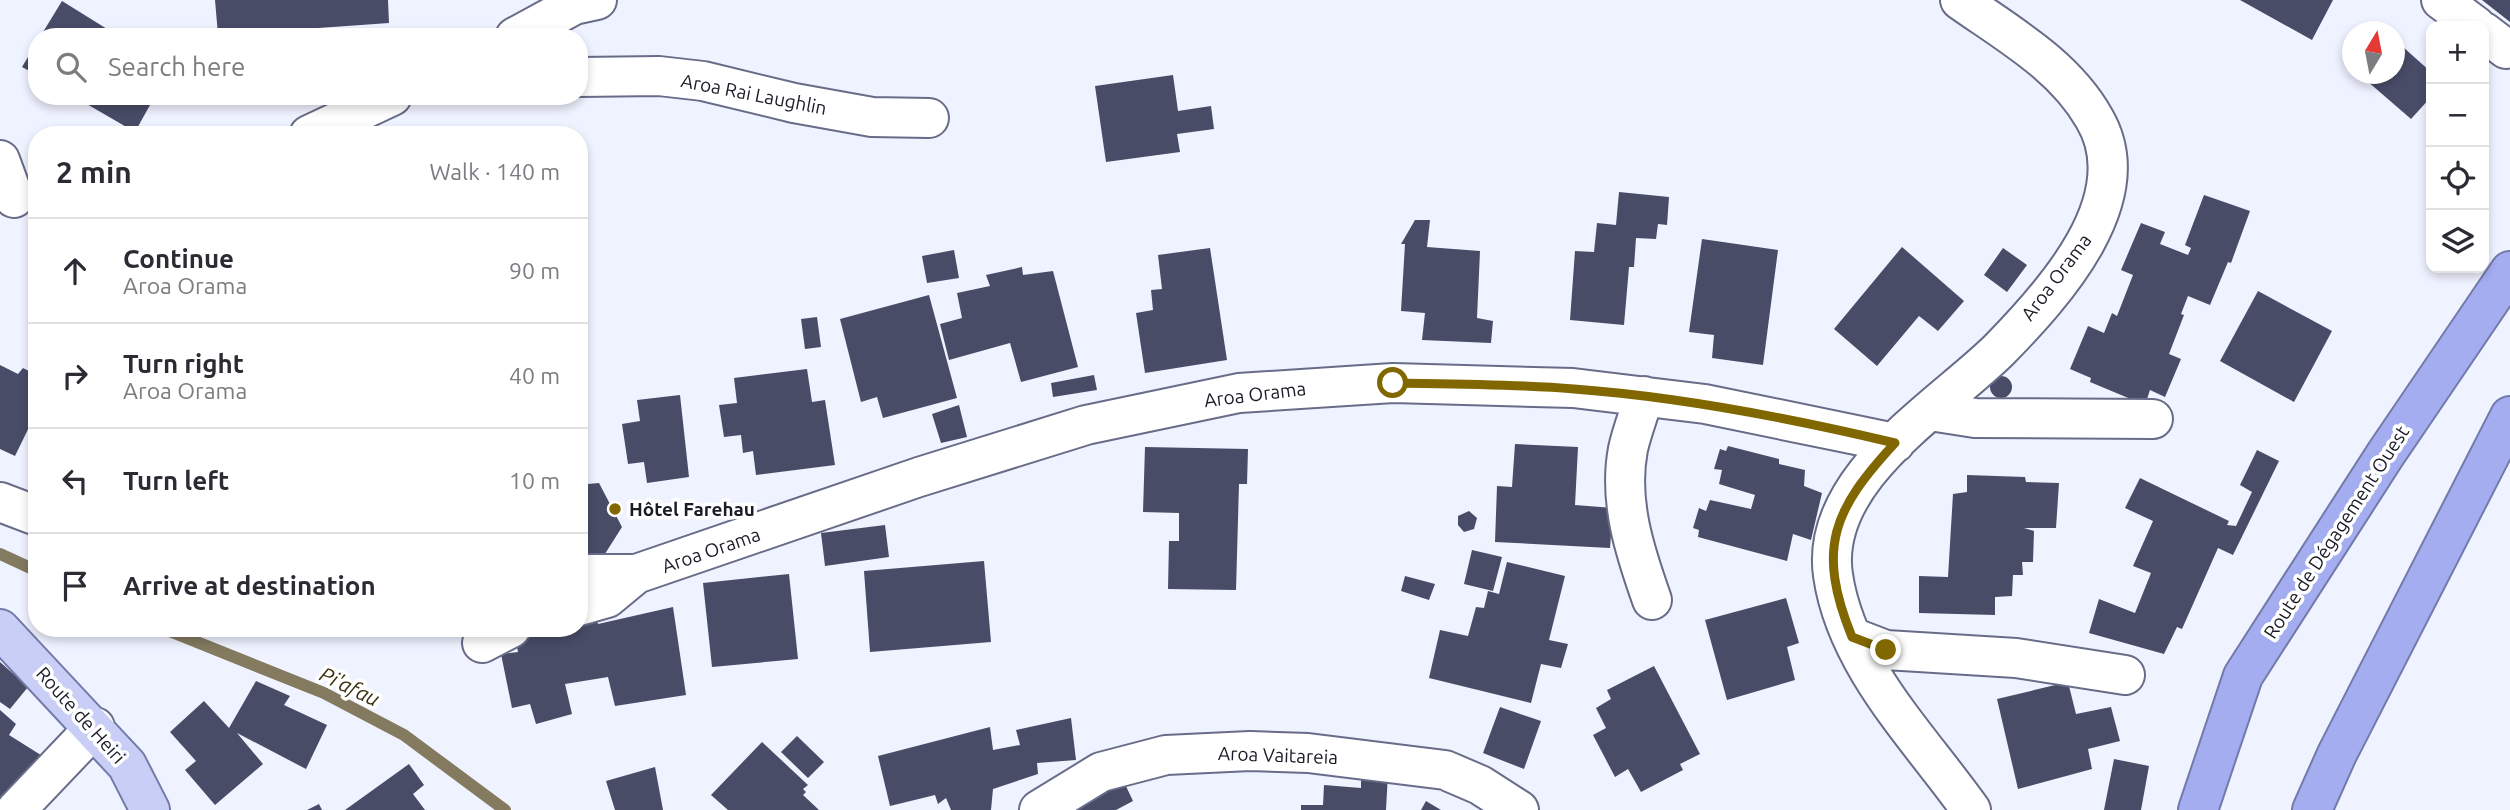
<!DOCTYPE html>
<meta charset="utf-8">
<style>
:root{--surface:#fff;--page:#f2f2f3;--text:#2b2b33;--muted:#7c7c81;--line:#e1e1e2}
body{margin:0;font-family:Ubuntu,sans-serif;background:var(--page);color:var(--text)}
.controls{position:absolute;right:21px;top:21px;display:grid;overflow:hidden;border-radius:14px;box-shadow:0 4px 10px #0003}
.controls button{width:63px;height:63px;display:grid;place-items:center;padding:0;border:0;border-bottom:2px solid var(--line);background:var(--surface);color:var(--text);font:35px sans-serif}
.compass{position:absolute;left:2342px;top:21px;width:63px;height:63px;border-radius:50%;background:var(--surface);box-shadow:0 4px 10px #0003;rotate:10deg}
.stop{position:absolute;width:21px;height:21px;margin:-16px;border:5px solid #806700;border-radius:50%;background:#fff}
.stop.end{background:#806700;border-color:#fff;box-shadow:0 2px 7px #0008}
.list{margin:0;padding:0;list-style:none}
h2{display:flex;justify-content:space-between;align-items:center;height:91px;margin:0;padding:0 28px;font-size:30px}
h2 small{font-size:23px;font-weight:400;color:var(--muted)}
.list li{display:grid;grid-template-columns:46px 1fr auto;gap:21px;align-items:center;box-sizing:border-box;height:105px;padding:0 28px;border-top:2px solid var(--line)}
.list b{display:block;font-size:26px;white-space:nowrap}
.list p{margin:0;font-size:23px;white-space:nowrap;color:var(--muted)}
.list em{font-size:23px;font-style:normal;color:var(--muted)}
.icon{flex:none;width:38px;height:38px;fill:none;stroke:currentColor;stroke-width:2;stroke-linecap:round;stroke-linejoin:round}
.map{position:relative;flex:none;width:2510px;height:810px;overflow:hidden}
.search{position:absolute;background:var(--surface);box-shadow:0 4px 10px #0003;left:28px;top:28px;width:560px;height:77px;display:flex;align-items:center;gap:18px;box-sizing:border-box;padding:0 24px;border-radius:28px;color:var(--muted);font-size:26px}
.panel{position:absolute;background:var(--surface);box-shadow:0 4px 10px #0003;left:28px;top:126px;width:560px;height:511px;border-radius:28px}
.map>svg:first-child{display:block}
</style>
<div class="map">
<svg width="2510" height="810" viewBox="0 0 2510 810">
<rect width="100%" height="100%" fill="#eff2ff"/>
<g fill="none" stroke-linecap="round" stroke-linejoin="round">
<!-- stream -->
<path stroke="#837a60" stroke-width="12" d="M0,554L37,571
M162,628L324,693L404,735L505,810"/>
</g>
<!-- building -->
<path fill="#484c67" d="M215,0H388L389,23L218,35Z
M2240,0H2333L2312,40Z
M2482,0H2510V22Z
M62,1L120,37H40Z
M2377,24L2386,32H2370Z
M2394,39L2431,72V97L2411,119L2359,74H2394Z
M37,42V75L22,67Z
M2352,52V68L2344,61Z
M1173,75L1178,111L1211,106L1214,129L1177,134L1180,152L1106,162L1095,86Z
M73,96H155L135,132Z
M1619,192L1669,197L1667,225L1658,224L1656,239L1636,238L1634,267H1629L1624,325L1570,320L1575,251L1594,252L1597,223L1616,225Z
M2204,195L2250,211L2231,263L2228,262L2210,305L2188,296L2181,314L2184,315L2169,354L2181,359L2165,397L2150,390L2145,405L2090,382L2091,378L2070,369L2088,326L2104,333L2112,313L2117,316L2133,275L2121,270L2141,223L2165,232L2160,244L2188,255L2191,248L2185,245Z
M1415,220H1430L1427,247L1480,251L1477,318L1493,321L1491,343L1422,340L1425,313L1401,311L1405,244H1401Z
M1702,239L1778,250L1763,365L1712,358L1714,335L1689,332Z
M1902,247L1964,301L1938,331L1919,316L1877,366L1834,329Z
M1210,248L1227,360L1145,373L1136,313L1153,310L1151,290L1162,289L1158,255Z
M2003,248L2027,265L2007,292L1984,275Z
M954,250L959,278L927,283L922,256Z
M1022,267L1023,275L1053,271L1078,367L1021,382L1010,343L949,360L940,324L962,318L957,293L990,286L986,275Z
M2258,291L2332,331L2294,402L2220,361Z
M929,295L957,398L883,418L877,397L861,402L840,319Z
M817,317L821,347L805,349L801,319Z
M0,365L18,374L23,368L37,375V411L15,456L0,449Z
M807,369L812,402L825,400L835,465L756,475L753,451L743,453L741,435L724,437L719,405L737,403L734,378Z
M1094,375L1097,390L1053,397L1051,383Z
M1990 387a11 11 0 1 1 22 0a11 11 0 1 1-22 0Z
M680,395L689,477L647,483L644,462L628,464L622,424L640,421L637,400Z
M959,405L967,437L941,443L932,414Z
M1515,444L1578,447L1575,505L1613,508L1610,548L1495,542L1497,486L1512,487Z
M1728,446L1779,459V464L1805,470L1804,486L1822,493L1811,540L1793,534L1787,561L1698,537L1699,530L1693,528L1699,508L1706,511L1710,500L1751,509L1755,495L1719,484L1722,470L1714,469L1720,449L1726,451Z
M1145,447L1248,449L1247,484H1239L1236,590L1168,589L1169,541H1179V513L1143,512Z
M2257,450L2279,461L2233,555L2218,548L2182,629L2177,627L2164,654L2089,633L2099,599L2135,613L2151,573L2133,566L2153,521L2125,508L2140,478L2229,521L2227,525L2236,526L2252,492L2240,485Z
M579,469L587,473L588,484L599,483L622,527L603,557H579Z
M1967,475L2025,477L2026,482L2059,483L2056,528H2024L2034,531L2033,562H2022L2023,575H2013L2012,596L1995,597V615L1919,613V576L1948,577L1953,494L1967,492Z
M1469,511L1477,518L1474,529L1464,532L1458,525V516Z
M885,525L889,557L825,566L821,533Z
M1472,550L1502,557L1493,591L1464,584Z
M984,561L991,642L870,652L864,571Z
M1507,562L1565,576L1549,640L1568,644L1561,668L1541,664L1531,703L1429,678L1440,630L1468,636L1476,607L1484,608L1488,591L1499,594Z
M789,574L798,659L712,667L703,583Z
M1405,576L1435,584L1429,600L1401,591Z
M1786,598L1799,643L1787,647L1795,680L1727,700L1705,620Z
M673,607L686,695L615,706L608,677L565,684L572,714L536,724L530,704L512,708L501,654L518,652L515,636L542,628H579V618L595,613L598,624Z
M0,662L28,687L10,709L0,702Z
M1654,666L1700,754L1680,764L1683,770L1641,792L1628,769L1615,777L1593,735L1606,728L1596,708L1611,699L1607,690Z
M256,681L290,696L284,705L327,725L306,769L237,733L263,764L215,805L185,770L196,761L170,732L204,701L229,728Z
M2068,682L2076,714L2111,707L2120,741L2088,749L2092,769L2018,789L1997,699Z
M1500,707L1541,721L1524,769L1483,753Z
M0,710L16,724L9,735L44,757L19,784L16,782L0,803Z
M1071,718L1076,760L1037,763L1038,774L993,789L991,810H951L946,798L938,804L935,795L890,806L878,756L990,727L993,750L1020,745L1016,730Z
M797,736L824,762L808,778L781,752Z
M762,742L808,785L803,789L806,792L803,795L819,810H728L711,795Z
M2114,759L2149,766L2141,810H2104Z
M409,764L424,785L413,794L425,810H345Z
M655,767L663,810H615L606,781Z
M1361,770L1388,773L1386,810H1301V805H1323L1324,785L1361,788Z
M1124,782L1133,801L1116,810H1079L1077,807Z
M1426,801L1441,810H1421Z
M319,804L322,810H307Z"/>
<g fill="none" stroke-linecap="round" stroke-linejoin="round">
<defs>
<path id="minor" d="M1960,0C2008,34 2064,65 2094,118C2142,198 2053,295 1999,350C1940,408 1819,479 1833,575C1846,666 1920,738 1971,810
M2441,0L2476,26
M2484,32L2506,49
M515,37L574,5L597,0
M579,77L659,76L703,81L794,103L872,117L929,118
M309,135L392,96
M0,160L14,198
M1644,396C1639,414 1632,431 1628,449C1618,501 1635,552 1652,600
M1930,411L1975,418L2153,419
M0,502L37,516
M579,574H636L919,477L1086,425L1239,393L1393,383L1573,388L1705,404L1895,443
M579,606L607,598L636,574
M1852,637L1886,650L2016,658L2125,675
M482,643L511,628
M16,810L95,727
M1039,810L1101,772L1166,755L1250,751L1308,753L1445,770L1480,785L1519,810"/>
<path id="major" d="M0,629L127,765L150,810"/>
<path id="highway" d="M2198,810L2243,676L2385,455L2510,271
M2312,810L2337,754L2510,416"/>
</defs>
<!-- minor casing -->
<use href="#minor" stroke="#686c88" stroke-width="42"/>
<!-- major casing -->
<use href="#major" stroke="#737aa9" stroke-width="42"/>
<!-- highway casing -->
<use href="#highway" stroke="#737aa9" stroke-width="42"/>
<!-- minor -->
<use href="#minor" stroke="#fff" stroke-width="38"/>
<!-- major -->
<use href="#major" stroke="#c8cef5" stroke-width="38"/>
<!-- highway -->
<use href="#highway" stroke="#a3adef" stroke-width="38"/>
</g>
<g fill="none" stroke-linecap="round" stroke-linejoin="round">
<!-- route -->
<path stroke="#806700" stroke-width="9" d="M1393,383C1453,384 1514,384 1574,389C1683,397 1790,418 1895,443C1833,510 1816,548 1852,637L1886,650"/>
</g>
<!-- markers -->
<circle fill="#806700" stroke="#fff" stroke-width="2.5" cx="615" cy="509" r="7"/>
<g text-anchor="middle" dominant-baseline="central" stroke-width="7" stroke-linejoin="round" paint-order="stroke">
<!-- street labels -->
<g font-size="19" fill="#191b26" stroke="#fff">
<text transform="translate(754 94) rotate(11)">Aroa Rai Laughlin</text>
<text transform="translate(2056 277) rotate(-53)">Aroa Orama</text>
<text transform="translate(1255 394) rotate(-7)">Aroa Orama</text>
<text transform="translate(2336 532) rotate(-57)">Route de Dégagement Ouest</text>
<text transform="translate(711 550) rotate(-19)">Aroa Orama</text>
<text transform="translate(81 715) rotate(48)">Route de Heiri</text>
<text transform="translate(1278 755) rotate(2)">Aroa Vaitareia</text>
</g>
<!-- poi labels -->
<g font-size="19" font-weight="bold" fill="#191b26" stroke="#fff" text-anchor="start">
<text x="629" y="509">Hôtel Farehau</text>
</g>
<!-- water labels -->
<g font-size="21" font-style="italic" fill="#3a300c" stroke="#fff">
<text transform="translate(350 686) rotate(26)">Pi'afau</text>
</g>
</g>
</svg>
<div class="controls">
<button>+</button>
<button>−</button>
<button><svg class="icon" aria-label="locate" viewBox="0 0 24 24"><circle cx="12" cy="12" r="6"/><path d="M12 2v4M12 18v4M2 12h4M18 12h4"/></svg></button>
<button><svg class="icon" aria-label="layers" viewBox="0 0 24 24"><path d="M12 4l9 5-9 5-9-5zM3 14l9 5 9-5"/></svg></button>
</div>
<svg class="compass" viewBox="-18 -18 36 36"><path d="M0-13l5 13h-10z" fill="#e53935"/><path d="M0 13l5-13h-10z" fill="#7c7c81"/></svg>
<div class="stop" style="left:1393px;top:383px"></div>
<div class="stop end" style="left:1886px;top:650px"></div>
<div class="search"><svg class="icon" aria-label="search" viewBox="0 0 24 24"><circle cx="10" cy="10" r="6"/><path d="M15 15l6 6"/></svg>Search here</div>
<section class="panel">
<h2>2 min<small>Walk · 140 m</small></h2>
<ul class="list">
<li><svg class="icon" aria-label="ahead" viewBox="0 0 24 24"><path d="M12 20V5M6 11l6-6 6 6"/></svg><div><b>Continue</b><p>Aroa Orama</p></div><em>90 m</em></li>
<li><svg class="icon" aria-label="right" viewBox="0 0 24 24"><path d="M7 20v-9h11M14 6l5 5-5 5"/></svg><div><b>Turn right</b><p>Aroa Orama</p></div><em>40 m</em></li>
<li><svg class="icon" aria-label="left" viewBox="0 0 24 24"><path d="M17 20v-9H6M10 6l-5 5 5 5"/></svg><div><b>Turn left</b></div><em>10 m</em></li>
<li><svg class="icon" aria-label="arrive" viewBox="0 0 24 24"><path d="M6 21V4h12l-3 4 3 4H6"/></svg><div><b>Arrive at destination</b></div></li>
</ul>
</section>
</div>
